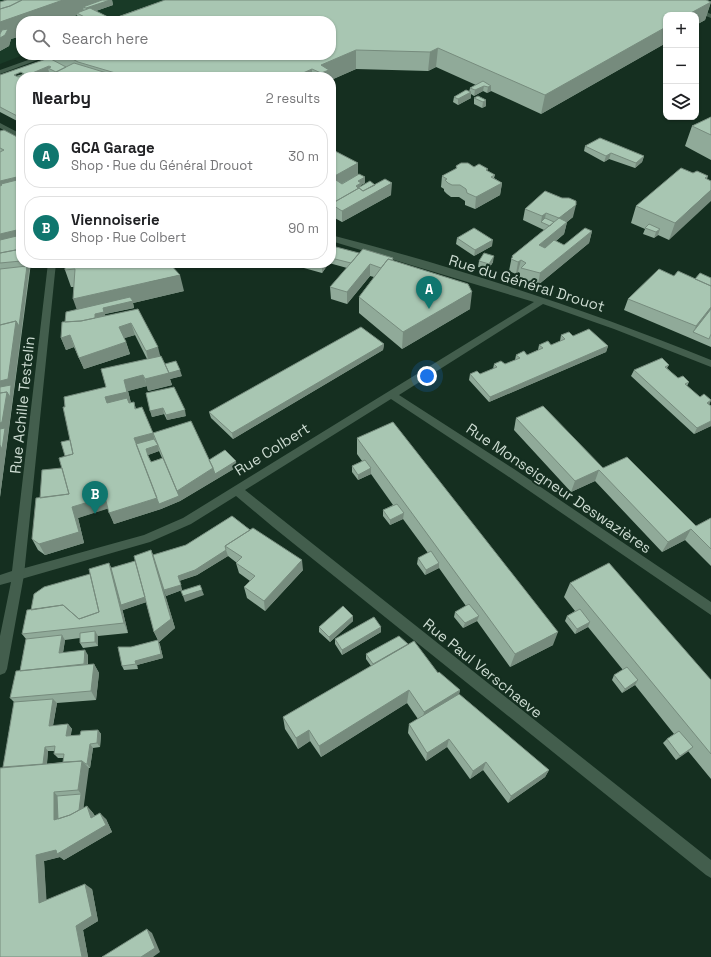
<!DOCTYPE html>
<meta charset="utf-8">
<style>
:root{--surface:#fff;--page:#f6f6f6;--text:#202124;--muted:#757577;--line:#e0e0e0;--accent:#0f766e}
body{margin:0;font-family:"Space Grotesk",sans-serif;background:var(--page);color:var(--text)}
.controls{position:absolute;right:12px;top:12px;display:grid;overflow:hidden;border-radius:8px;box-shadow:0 1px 3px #0004}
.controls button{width:36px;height:36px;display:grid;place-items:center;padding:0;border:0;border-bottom:1px solid var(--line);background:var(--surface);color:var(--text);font:20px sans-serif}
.you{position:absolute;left:427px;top:376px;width:14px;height:14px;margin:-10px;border:3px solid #fff;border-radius:50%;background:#1a73e8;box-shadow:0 0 0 6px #1a73e833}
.badge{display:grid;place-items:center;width:26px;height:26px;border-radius:50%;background:var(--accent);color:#fff;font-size:13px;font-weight:700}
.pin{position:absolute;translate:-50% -33px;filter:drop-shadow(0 1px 2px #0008)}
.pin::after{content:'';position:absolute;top:21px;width:14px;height:12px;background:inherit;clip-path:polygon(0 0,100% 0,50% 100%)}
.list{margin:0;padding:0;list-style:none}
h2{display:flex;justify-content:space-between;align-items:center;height:52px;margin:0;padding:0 16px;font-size:17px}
h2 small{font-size:13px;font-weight:400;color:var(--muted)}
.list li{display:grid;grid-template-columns:26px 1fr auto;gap:12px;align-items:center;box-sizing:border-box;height:64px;margin:0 8px 8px;padding:0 8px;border:1px solid var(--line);border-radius:16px}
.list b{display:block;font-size:15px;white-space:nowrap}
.list p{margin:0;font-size:13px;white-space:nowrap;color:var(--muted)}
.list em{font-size:13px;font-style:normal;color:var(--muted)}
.icon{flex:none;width:22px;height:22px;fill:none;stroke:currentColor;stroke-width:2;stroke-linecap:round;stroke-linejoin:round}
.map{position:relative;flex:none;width:711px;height:957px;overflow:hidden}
.search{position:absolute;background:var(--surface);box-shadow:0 1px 3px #0004;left:16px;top:16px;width:320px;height:44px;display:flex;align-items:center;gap:10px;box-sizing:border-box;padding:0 14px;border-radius:16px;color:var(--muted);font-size:15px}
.panel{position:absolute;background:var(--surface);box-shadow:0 1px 3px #0004;left:16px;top:72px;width:320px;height:196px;border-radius:16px}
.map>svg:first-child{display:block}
</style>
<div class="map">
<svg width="711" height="957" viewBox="0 0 711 957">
<rect width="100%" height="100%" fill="#152f20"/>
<!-- built -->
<path fill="#193a27" d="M0,0H172L113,21H21V55H23L0,64Z"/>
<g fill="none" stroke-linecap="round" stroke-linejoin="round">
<!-- service -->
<path fill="#435e4d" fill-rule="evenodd" d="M666,0H674L711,14V18Z"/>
<!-- minor -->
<path fill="#435e4d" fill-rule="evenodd" d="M42,55H51L0,74V70Z
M331,235C460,268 588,310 711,360V367L614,329L543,304L399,395L514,469L711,602V615L506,475L391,399L245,490L711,860V878L706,875L273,527L236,496L191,524L150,542L18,580L14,579L12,575L14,571L144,535L183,518L534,302L331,241Z"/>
<!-- tertiary -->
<path fill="#435e4d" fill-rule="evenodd" d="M0,123L21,134V139L0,128Z
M48,263H56L24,575L7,669L5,673L0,675V636L11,582L0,585V575L12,571Z"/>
</g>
<!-- wall -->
<path fill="#90aa99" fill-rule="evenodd" d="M7,0H112L113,5L96,11L108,17V20L165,0H706L711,2L705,20L696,25V15H666V43L541,114L491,91L487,93L483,91L474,96L471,94V98L458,105L453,102L454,97L466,90L469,92L470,88L476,85L436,67L428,71L356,69L331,80V77H57L50,74L49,72L38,77H21V123L0,112V75L48,59L46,55H331V21H83L78,18L77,15L61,21H21V36L11,39L9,46L0,51V2ZM21,72L23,74L16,76L14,75Z
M474,98L486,100V106L482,108L474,104Z
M711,117V160L685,146L692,126Z
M0,131L21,139V263H31L0,497Z
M585,146L644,156L642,162L635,168L609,159L604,162L584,151Z
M331,153L358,174L365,183L361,185V186L391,195L342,222L331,216Z
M456,166L474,167L488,171L495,175L494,178L502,183L500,195L475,209L465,205V201L459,197H451L447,194L444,191V189L441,187L442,176L456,169Z
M693,173L708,176L707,179L669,240L658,235L654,238L643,234L645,229L631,223L636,206Z
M525,209L573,217L567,222L564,234L556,241L564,245L592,231L589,243L538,285L519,279L520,273L518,272L516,274L509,271L512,256L544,230L523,220Z
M457,238L492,246L474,256L456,244Z
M331,250L393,258V261L470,309L402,349L359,313V297L374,277L370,276L347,304L331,299L330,287L347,268L329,263L322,273L293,265V263H331Z
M479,261L493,262L488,270L478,267Z
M65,263L184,291L133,303L134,308L105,314V316L138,309L160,356L165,364L182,376L170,379L172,385L148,391L147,386L128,391L131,403L134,402L136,409L153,433L209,460L237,467L180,501L161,509L114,524L108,508L78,518L84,543L45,555L38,550L32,539L40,498L62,468L70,440L65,407L106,387L147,359L135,335L124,338L126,342L130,354L84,369L74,347L66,350L61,338L65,322L77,309L74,287H71L65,270ZM159,451L162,458L151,462L148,455Z
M270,263H289L286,267Z
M674,276L695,279L711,278V347L690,338L624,310L628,299Z
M561,335L573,336L608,346L606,352L489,402L469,380L470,374H480L493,369L494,364H505L515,360L516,355H527L538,350L539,345H551L560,341Z
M384,344L383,350L233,439L211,418L209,412Z
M669,365L667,368L678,378L689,382L687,386L700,397L711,400L709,405L711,406V426L694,434L631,376L634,370Z
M146,393L186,416L167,420L164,414L152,417Z
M516,418L603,468L696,526L711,518V566L685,540L662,552L595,481L571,492L514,430Z
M357,438L553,645L510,667L477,621L463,628L454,617L455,612L466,606L439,568L425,575L417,564L418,558L428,553L403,519L390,525L383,516V510L393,505L371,474L358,480L352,472V466L362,461L357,454Z
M232,516L303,570L265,611L247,598L244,587L250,581L239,573L236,563H237L228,556L197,575L179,581L182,590L166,596L159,575L175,628L159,642L154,632L146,602L123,610L122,608L128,633L98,636V646L83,648L80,643V638L65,640L63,653L88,655V664H94L99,673L96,700L57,703L53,726L68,724L72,729L70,735H80L98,730L101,734L100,747L93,748L90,768H88L83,808L87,806L93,813L95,816L106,819L112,832L64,860L60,857L44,861L46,900L92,889L98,921L83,930L88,957H0L3,767L14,702L10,698L20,671L26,639L22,634L90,574L109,563L111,568L135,561L151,550L153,555L186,545ZM48,751H55L54,754L58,758H63V762L47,764Z
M570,583L711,680V779L688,751L676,760L663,743L667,739L674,734L635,685L622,693L612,680L614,675L623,670L588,627L575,634L565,621L567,616L575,611L564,597Z
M353,616V621L330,642L319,632V627Z
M381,627V632L342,655L335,644V639Z
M158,640L160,645L163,658L137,665L138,669L124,670L122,666L131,647Z
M366,654L438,673L460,690L459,694L549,770L545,777L508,803L483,770L470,779L447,747L426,761L408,733L409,724L418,719L407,703L321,757L310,741L298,749L285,729L283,717L371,666L366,659Z"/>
<!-- shaded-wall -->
<path fill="#768b7d" d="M50,0H112L113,5L87,14L86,8L83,7L84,12L77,13V15L61,21H21V36L11,39L9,46L0,51V13Z
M711,2L705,20L696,25V15H687Z
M108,17L109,21H97Z
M666,27V43L541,114L545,95Z
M438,48L436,67L428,71L430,52Z
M356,50V69L331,80V77H321V65Z
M49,66L50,69L48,68L49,72L38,77H31L30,74Z
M312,69V77H294Z
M484,86L483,91L474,96L475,90Z
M491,86V91L487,93L488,87Z
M471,92V98L458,105V99Z
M486,100V106L482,108L483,102Z
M611,153L609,159L604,162L606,156Z
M644,156L642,162L635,168L636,163Z
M358,163V175L331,189V178Z
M21,176V188L1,184L4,192L0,193V181Z
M365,177V183L361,185V189L356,186L358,181Z
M392,183L391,195L342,222V211Z
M502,183L500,195L475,209L476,197Z
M711,190V201L669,240L675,223Z
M576,205L573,217L556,230L559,218Z
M546,213L544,223L541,222L540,228L542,216Z
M567,222L564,234L536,257L539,245Z
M21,229V242L0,247V234Z
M660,229L658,235L654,238L656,232Z
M592,231L589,243L538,285L540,273Z
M493,240L492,246L474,256L475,250Z
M494,256L493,262L488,270L489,264Z
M521,260L518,272L516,274L518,262Z
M26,263H31L29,272Z
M285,263H289L286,267Z
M325,263H329L322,273V267Z
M370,264V276L347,304V292Z
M27,266L29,272L0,497V381L16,321Z
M180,275L184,291L133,303L134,308L105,314L106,318L67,334L79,316L73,299Z
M472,292L470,309L402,349L403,332Z
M711,307V312L693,332L696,326Z
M131,323L135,335L122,339L119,327Z
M70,335L74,347L66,350L61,338Z
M126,342L130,354L84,369L79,358Z
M384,344L383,350L233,439L232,433Z
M608,346L606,352L489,402L490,397Z
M158,347L161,359L149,363L146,351Z
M180,370L182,376L170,379L172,385L148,391L145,379Z
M143,375L147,386L128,391L131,403H107L105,397L124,380Z
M711,401L708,406L707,403Z
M163,408L164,414L152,417L150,411Z
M185,410L186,416L167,420L166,415Z
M711,421V426L694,434L697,428Z
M153,433L156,445L138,449L134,438Z
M158,445L159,451L148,455L146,449Z
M236,461L237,467L180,501L177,491L213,468Z
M371,468V474L358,480V475Z
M599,470L595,481L571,492L575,481Z
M179,496L180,501L161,509L159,504Z
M105,497L110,508L78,518L84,543L45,555L39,544L72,507Z
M157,498L161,509L114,524L109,513Z
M404,513L403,519L390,525V520Z
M691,529L685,540L662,552L668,542Z
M151,550L155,560L175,628L159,642L154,632Z
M226,550L228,556L197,575L179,581L178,576Z
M302,560L303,570L265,611L264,601Z
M109,563L114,573L145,597L147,602L123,610L122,608L128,633L124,623Z
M439,563V568L425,575L426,570Z
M181,585L182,590L166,596L164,590Z
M202,590L204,595L185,602L183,596Z
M353,616V621L330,642L329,637Z
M479,616L477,621L463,628L465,623Z
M590,622L588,627L575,634L577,629Z
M381,627V632L342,655V650Z
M95,631L98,636V646L95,642Z
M558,632L553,645L510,667L515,654Z
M62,635L65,640L62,658L59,653Z
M158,640L160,645L163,658L137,665L138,669L136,664L135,661Z
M85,650L88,655L87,674L84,669Z
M94,664L99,673L96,700L91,691Z
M638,680L635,685L622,693L625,689Z
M409,690L407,703L321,757L319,746Z
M460,690L457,703L422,724L424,712Z
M53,699L57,703L52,730L49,726Z
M68,724L72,729L70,740L66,736Z
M98,730L101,734L100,747L97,743Z
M309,730L310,741L298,749L296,738Z
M449,739L447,747L426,761L427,753Z
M90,744L93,748L90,768L87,764Z
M45,747L48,751L46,772L42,768Z
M693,747L689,751L676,760L680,756Z
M82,761L89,768L82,819L54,820V792L61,800L81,794L78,790Z
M486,762L483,770L470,779L473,771Z
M549,770L545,777L508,803L511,796Z
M87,806L93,813L98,824L91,818Z
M100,813L106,819L112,832L64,860L60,857L44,861L47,907L39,903L36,855Z
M85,884L92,889L98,921L83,930L88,957H82L76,926Z
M147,929L152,933L160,952L153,957H141Z"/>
<!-- building -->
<path fill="#a8c6b2" stroke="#768b7d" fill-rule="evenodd" d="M7,0H22L10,6L0,9V2Z
M22,0H63L0,22V9L10,6Z
M102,0H110L86,8L83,7Z
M165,0H706L711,2L687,15H666V27L545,95L438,48L430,52L356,50L321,65L329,70L321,73L312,69L294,77H129L78,62L65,55H331V21H107Z
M90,8L108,17L97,21H92L77,13Z
M8,29L5,35L0,38V34L2,30Z
M49,58L66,67L56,72L48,68L51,67L49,66L30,74L36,77H21V108L19,109L21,113V118L0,107V75ZM21,72L24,74L18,77L14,75Z
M74,63L120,77H69L56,72Z
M483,81L491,86L488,87L484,86L475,90L470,88Z
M466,90L471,92L458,99L454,97Z
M478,96L486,100L483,102L474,98Z
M711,117V135L692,126Z
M4,130L21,139V176L0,181V152L4,150L0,148V131Z
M600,138L644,156L636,163L611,153L606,156L585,146Z
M335,151L358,163L331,178V153Z
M461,163H468L474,167L479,164L488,169L486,170L495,175L491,177L502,183L476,197L467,193L466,189L460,185H452L448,183L445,180L447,179L442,176L457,168L456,166Z
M681,168L693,173L697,171L708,176L705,178L711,181V190L675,223L636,206Z
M359,174L365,177L358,181L361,183L356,186L358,188L370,181L375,185L363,191L359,188L331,204V183L336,180L342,184Z
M21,179V229L0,234V186L2,185L1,184Z
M385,179L392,183L342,211L331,204L359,188L363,191Z
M545,191L562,198H569L576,201V205L559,218L567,222L539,245L545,248L554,240L564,245L585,228L592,231L540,273L521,268L526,263L521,260L518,262L511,259L513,257L512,256L559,218L546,213L542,216L525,209Z
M545,218L554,222L550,226L541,222Z
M649,224L660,229L656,232L645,228Z
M474,228L493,240L475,250L457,238Z
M21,235V249L0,253V240Z
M336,247L359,253L351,263L331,258V250H334Z
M21,249V261L0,263V253Z
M363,249L393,258L392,260L388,259L381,268L370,264L347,292L330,287Z
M484,253L494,256L489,264L479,261Z
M388,259L468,284L472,292L403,332L359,297Z
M65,263H169L180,275L73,299L75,269L65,270Z
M309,263H325L322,267Z
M27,266L19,326L16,321L0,325V269Z
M659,269L674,276L678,271L711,286V307L696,326L628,299Z
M700,273L711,278V286L695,279Z
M130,297L133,301L103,308L104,312L95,314V318L81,321L65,322L66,312Z
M138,309L158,347L146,351L131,323L119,327L126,342L79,358L70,335L61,338L62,322L81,321Z
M711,309V334L709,339L693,332Z
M16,321L8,379L0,381V325Z
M361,327L384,344L232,433L209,412Z
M589,329L608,346L490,397L470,374L477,371L480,374L497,367L494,364L501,361L505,364L520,358L516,355L524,351L527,355L543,348L539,345L548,341L551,345L565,339L561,335L569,332L573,336Z
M161,356L169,373L145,379L143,375L124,380L127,392L105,397L107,403L127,398L129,403L134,402L135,409L142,407L153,433L191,421L213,468L177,491L153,433L134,438L157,498L109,513L105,497L72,507L79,532L39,544L32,539L36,498L69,494L59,458L73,454L63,407H65L64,397L106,387L101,369Z
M662,358L669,365L665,367L678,378L683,376L689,382L685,384L700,397L704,394L711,400L707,403L711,406V421L697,428L634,370Z
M176,361L180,370L169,373L165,364Z
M11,385L10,397L7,392L0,393V387Z
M174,387L185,410L166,415L163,408L150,411L146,393Z
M7,392L2,422L0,423V393Z
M543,406L603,468L627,457L696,526L711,518V549L691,529L668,542L599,470L575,481L516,418Z
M393,422L558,632L515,654L357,438Z
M5,428L2,449L0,445V429Z
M154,439L158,445L146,449L148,456L151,462L163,458L179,496L159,504L136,444Z
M70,440L73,454L65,456L61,442Z
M225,450L236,461L215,474L213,468L209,460Z
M365,460L371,468L358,475L352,466Z
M62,468L69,494L40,498L42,470Z
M397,504L404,513L390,520L383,510Z
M232,516L250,530L225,546L226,550L195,570L178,576L181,585L164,590L153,555L186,545Z
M253,528L302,560L264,601L244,587L255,576L236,563L242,557L225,546Z
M151,550L171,619L154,632L134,556Z
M431,551L439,563L426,570L418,558Z
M135,561L145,597L121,605L111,568Z
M109,563L124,623L22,634L27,610L63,605L79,619L99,612L89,569Z
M609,563L711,680V754L570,583Z
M90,574L99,612L79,619L63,605L31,610L34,594L44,587Z
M200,585L202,590L183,596L181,591Z
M469,604L479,616L465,623L455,612Z
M343,606L353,616L329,637L319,627Z
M580,609L590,622L577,629L567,616Z
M374,617L381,627L342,650L335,639Z
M95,631V642L80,643V633Z
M62,635L59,653L85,650L84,664L20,671L26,639Z
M399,636L408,644L373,664L366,654Z
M158,640L161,654L135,661L136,664L122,666L118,647H131Z
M414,641L438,673L439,672L460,690L424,712L409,690L319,746L309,730L296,738L283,717Z
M94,664L91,691L10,698L16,671Z
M627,667L638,680L625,689L614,675Z
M459,694L549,770L511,796L486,762L473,771L449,739L427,753L409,724Z
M53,699L49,726L68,724L66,736L80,735L81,731L98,730L97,743L90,744L87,764H86L82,761L63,762L64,754H54L55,746L45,747L43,764L3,767L14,702Z
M679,731L693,747L680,756L667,739Z
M82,761L78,790L54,792V820L70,815L87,806L91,818L100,813L106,825L57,854L56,850L36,855L39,903L85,884L92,916L76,926L82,957H0V768Z
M81,794L79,810L70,815L58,819L57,796Z
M147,929L155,948L141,957H102Z"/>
<g text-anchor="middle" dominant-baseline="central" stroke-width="4" stroke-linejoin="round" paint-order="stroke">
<!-- street labels -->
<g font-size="15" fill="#cbdad0" stroke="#152f20">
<text transform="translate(527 283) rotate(17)">Rue du Général Drouot</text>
<text transform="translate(22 405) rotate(-84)">Rue Achille Testelin</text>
<text transform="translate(272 449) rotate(-32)">Rue Colbert</text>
<text transform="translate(559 488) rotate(34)">Rue Monseigneur Deswazières</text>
<text transform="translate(483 668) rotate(39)">Rue Paul Verschaeve</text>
</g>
</g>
</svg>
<div class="controls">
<button>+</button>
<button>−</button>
<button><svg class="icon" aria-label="layers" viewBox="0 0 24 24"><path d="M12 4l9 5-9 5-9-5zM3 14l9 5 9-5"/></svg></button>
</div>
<div class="you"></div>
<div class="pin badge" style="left:429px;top:309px">A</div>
<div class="pin badge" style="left:95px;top:514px">B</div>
<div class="search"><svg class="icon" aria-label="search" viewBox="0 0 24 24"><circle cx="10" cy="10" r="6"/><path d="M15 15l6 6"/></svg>Search here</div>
<section class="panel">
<h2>Nearby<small>2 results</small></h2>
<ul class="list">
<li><span class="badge">A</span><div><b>GCA Garage</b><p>Shop · Rue du Général Drouot</p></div><em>30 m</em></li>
<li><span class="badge">B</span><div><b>Viennoiserie</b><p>Shop · Rue Colbert</p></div><em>90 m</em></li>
</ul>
</section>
</div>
